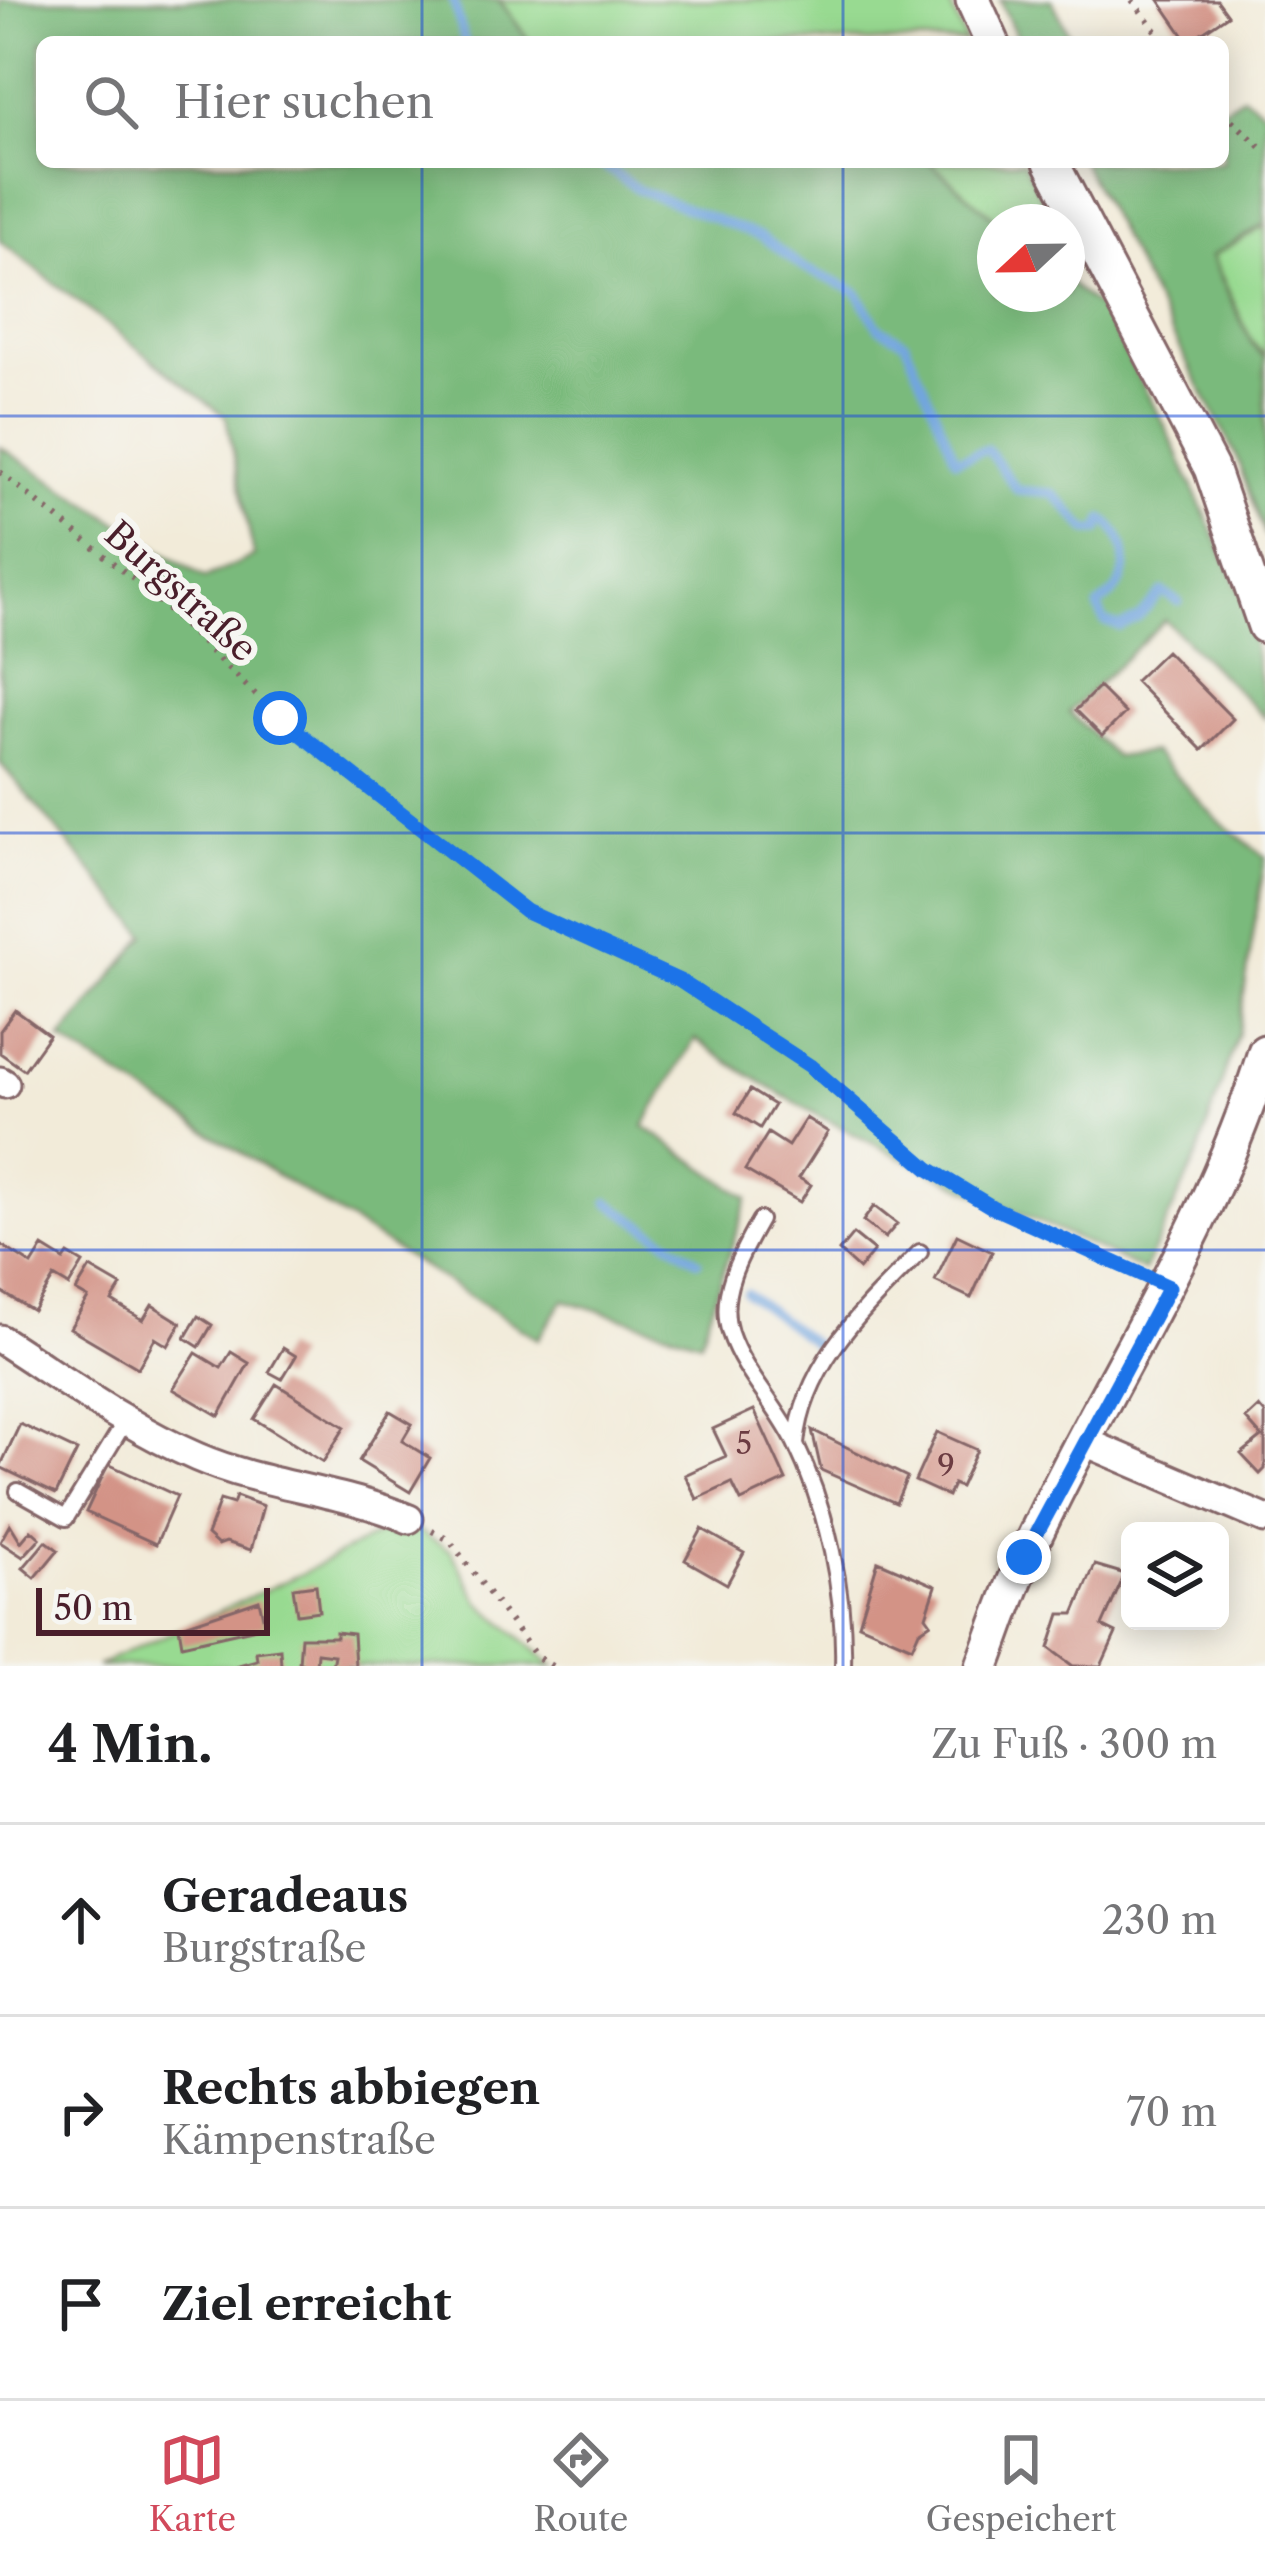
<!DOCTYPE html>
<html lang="de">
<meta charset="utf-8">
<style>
:root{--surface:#fff;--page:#f2f2f2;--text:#202124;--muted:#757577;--line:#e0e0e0;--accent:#d1495b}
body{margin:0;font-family:"Libre Caslon Text",serif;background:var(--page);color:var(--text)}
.controls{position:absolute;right:36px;bottom:36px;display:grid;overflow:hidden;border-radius:18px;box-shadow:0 6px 30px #0003}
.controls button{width:108px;height:108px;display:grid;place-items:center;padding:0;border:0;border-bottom:3px solid var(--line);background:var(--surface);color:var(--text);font:60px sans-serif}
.compass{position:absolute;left:977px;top:204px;width:108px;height:108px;border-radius:50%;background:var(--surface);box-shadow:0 6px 30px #0003;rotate:248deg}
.scale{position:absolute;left:36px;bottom:30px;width:234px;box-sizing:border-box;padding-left:12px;border:6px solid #4a1f2b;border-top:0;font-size:33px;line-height:42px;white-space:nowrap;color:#4a1f2b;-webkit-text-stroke:9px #f6f6f2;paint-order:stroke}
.stop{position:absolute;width:36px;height:36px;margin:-27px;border:9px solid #1a73e8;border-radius:50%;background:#fff}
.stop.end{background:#1a73e8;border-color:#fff;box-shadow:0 3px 12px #0008}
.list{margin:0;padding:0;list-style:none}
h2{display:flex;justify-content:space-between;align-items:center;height:156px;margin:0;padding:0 48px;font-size:51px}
h2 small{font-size:39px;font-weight:400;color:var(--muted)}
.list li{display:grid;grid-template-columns:78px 1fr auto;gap:36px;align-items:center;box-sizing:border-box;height:192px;padding:0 48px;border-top:3px solid var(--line)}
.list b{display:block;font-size:45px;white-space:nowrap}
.list p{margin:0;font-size:39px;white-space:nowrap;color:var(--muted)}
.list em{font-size:39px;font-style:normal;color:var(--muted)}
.icon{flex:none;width:66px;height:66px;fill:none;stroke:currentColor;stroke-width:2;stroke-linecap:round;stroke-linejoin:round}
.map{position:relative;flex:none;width:1265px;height:1666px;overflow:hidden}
.search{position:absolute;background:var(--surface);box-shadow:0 6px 30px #0003;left:36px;right:36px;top:36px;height:132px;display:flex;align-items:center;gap:30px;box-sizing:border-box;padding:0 42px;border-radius:18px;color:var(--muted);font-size:45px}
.sheet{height:732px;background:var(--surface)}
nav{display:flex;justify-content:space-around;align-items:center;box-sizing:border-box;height:168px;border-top:3px solid var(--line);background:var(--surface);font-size:33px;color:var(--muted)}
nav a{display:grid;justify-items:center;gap:6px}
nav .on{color:var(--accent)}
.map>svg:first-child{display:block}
</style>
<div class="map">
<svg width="1265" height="1666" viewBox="0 0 1265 1666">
<rect width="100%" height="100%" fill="#f6f6f2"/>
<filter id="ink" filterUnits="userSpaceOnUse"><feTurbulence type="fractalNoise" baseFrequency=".00833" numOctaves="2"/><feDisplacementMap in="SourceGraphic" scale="24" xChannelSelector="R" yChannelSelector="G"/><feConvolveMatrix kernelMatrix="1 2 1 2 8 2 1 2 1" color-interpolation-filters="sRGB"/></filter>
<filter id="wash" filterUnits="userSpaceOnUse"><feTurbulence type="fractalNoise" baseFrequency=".004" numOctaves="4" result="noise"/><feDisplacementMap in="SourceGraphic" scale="48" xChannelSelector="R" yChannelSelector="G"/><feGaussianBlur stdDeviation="2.7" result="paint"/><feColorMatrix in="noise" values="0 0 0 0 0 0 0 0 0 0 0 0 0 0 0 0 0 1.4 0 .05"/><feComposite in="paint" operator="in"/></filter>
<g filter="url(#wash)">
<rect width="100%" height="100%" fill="#f2ebd9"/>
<!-- green -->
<path fill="#98da91" stroke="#717c5e" stroke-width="3" d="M499,0H948L966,42H530Z
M929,162H1023L1053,222H999Z
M1265,226V356L1252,342L1212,256Z
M403,1521L451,1551L480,1603L554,1666H97L303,1573Z"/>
<!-- forest -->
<path fill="#7aba7b" stroke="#626c53" stroke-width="3" d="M0,0H499L530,42H42V162H929L999,222L995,294H1067V281L1102,311L1165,426L1246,604L1265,705V718L1165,620L1069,712L1115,757L1153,752L1217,819L1265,857L1238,1033L1198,1155L1144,1271C992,1197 833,1137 695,1039L644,1126L748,1198L700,1341L564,1300L538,1339L61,1040L146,935L0,763V447L205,578L254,556L226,417L0,241Z
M1000,0H1052L1073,42H1019Z
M1243,96L1265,111V224L1211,256L1252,344L1265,358V537L1235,453L1082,162H1223V108Z"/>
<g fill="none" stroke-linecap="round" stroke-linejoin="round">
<!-- stream -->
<path stroke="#72a5de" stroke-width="9" d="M453,0L465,42
M598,162L639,190L762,237L802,267L857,292L878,327L905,342L956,460L987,449L1017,490L1053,493L1088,531H1099L1103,519C1124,533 1131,562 1119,586C1115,594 1104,599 1098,607L1104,621L1120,627L1138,618L1162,592L1179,602
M608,1202L698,1261
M746,1293L821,1349"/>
</g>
<g id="blocks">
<!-- building -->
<path fill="#d39386" d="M1159,0H1217L1228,15L1188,42Z
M1166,651L1233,719L1202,750L1135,681Z
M1099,687L1125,713L1102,736L1076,710Z
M15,1010L49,1035L24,1070L0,1053V1031Z
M750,1090L774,1105L760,1128L736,1113Z
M806,1118L828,1132L799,1178L811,1185L800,1202L745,1170L768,1133L788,1146Z
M874,1206L897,1224L885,1238L863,1221Z
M853,1234L874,1251L859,1269L839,1251Z
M957,1235L992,1252L971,1298L935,1281Z
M0,1244L32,1265L43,1247L64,1260L68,1254L83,1263L69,1286L54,1277L33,1311L0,1291Z
M90,1268L121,1286L112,1301L125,1309L143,1320L152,1305L181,1323L168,1346L155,1338L138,1368L70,1328L88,1298L76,1291Z
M198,1316L212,1325L199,1347L185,1338Z
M283,1348L296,1356L282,1379L269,1372Z
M231,1352L249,1363L219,1416L173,1389L196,1353L221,1368Z
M276,1384L345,1427L323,1462L254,1419Z
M1259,1407L1265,1414V1469L1260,1474L1241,1454L1262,1437L1246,1419Z
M754,1410L786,1480L741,1501L732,1483L697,1499L685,1475L726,1456L713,1429Z
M390,1411L412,1424L402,1441L430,1458L410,1492L359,1461Z
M20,1424L77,1451L56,1494L0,1467Z
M812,1430L907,1477L896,1503L821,1470Z
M937,1432L977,1450L960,1487L953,1484L948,1496L915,1481Z
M108,1464L177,1496L156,1544L86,1512Z
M236,1496L263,1506L251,1550L226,1542L218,1545L207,1535L220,1500L233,1504Z
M10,1524L21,1542L31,1530L40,1538L23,1557L0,1542Z
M702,1529L744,1553L727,1584L685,1560Z
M46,1541L58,1550L35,1578L23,1568Z
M878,1561L936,1586L926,1616L931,1623L919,1631L912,1647L859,1624Z
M1095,1565L1125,1574L1102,1626L1116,1633L1101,1666H1073L1049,1648L1060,1614H1074Z
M316,1585L319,1611L297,1614L293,1588Z
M259,1600L265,1626L182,1645L179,1627Z
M336,1632L353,1634L355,1666H332L334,1655L317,1653L316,1665L299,1663L301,1637H336Z
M280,1649L281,1666H235L257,1660L256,1652Z"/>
</g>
</g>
<g filter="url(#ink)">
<use href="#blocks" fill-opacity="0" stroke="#856668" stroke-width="3"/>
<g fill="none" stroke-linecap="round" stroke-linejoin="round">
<defs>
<path id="service" d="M760,1220C742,1252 717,1294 730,1333C743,1372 777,1406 795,1443C828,1511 845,1592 843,1666
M796,1444C804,1362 865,1308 920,1252
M18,1491L66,1518L126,1420"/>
<path id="minor" d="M0,1081L5,1084
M0,1339C64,1380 127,1427 197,1457C264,1486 341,1490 409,1519
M1083,1441L1265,1519"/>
<path id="tertiary" d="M973,0L992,42
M1051,162L1211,468L1265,626
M983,1666C997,1629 1009,1591 1026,1555C1104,1384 1210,1233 1265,1052"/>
</defs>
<!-- service casing -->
<use href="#service" stroke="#856668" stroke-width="20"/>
<!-- minor casing -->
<use href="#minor" stroke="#856668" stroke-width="33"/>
<!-- tertiary casing -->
<use href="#tertiary" stroke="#856668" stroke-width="39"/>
<!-- path -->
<path stroke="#856668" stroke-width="6" stroke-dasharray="3 9" stroke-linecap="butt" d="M1132,0L1165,42
M1223,112L1265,151
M0,472L148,591L280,718L526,911L680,981L810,1066L929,1169L991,1206L1139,1272
M432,1531L449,1540L536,1656L552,1666"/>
<!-- service -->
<use href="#service" stroke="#fff" stroke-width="14"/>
<!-- minor -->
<use href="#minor" stroke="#fff" stroke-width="27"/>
<!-- tertiary -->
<use href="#tertiary" stroke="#fff" stroke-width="33"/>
</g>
</g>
<g fill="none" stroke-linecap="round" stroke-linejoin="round" filter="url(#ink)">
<!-- route -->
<path stroke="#1a73e8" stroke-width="15" d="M280,718L526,911L680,981L810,1066L929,1169L992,1207L1169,1287L1024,1557"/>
</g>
<!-- grid -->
<path fill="none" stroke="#1d4ed8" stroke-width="3" stroke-opacity="0.55" d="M422,0V42M843,0V42M422,162V1666M843,162V1666M0,416H1265M0,833H1265M0,1250H1265"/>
<g text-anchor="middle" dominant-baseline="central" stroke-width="12" stroke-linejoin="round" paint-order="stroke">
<!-- number labels -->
<g font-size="30" fill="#6c3c42">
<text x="744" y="1443">5</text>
<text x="946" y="1465">9</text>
</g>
<!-- street labels -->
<g font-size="36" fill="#4a1f2b" stroke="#f6f6f2">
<text transform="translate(181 591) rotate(42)">Burgstraße</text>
</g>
</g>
</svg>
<div class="controls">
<button><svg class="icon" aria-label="layers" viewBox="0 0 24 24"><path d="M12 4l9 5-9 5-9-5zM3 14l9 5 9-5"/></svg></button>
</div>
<svg class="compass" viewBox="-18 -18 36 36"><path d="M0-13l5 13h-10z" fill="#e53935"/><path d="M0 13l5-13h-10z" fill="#757577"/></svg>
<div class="scale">50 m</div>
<div class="stop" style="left:280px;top:718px"></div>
<div class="stop end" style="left:1024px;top:1557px"></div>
<div class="search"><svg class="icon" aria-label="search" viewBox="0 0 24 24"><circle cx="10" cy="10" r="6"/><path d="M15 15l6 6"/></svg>Hier suchen</div>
</div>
<section class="sheet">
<h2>4 Min.<small>Zu Fuß · 300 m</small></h2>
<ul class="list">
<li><svg class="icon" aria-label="ahead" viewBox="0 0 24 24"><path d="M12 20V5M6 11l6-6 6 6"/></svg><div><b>Geradeaus</b><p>Burgstraße</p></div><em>230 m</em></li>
<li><svg class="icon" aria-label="right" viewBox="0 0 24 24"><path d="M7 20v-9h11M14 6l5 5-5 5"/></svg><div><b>Rechts abbiegen</b><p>Kämpenstraße</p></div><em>70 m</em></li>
<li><svg class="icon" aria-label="arrive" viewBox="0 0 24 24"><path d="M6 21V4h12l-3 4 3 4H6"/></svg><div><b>Ziel erreicht</b></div></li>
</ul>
</section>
<nav>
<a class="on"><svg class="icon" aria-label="map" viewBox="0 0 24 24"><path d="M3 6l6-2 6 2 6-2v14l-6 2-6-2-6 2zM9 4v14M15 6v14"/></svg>Karte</a>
<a><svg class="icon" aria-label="directions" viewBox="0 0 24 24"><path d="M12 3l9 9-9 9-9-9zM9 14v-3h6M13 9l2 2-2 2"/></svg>Route</a>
<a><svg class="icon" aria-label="saved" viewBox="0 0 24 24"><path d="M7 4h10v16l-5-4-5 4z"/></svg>Gespeichert</a>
</nav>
